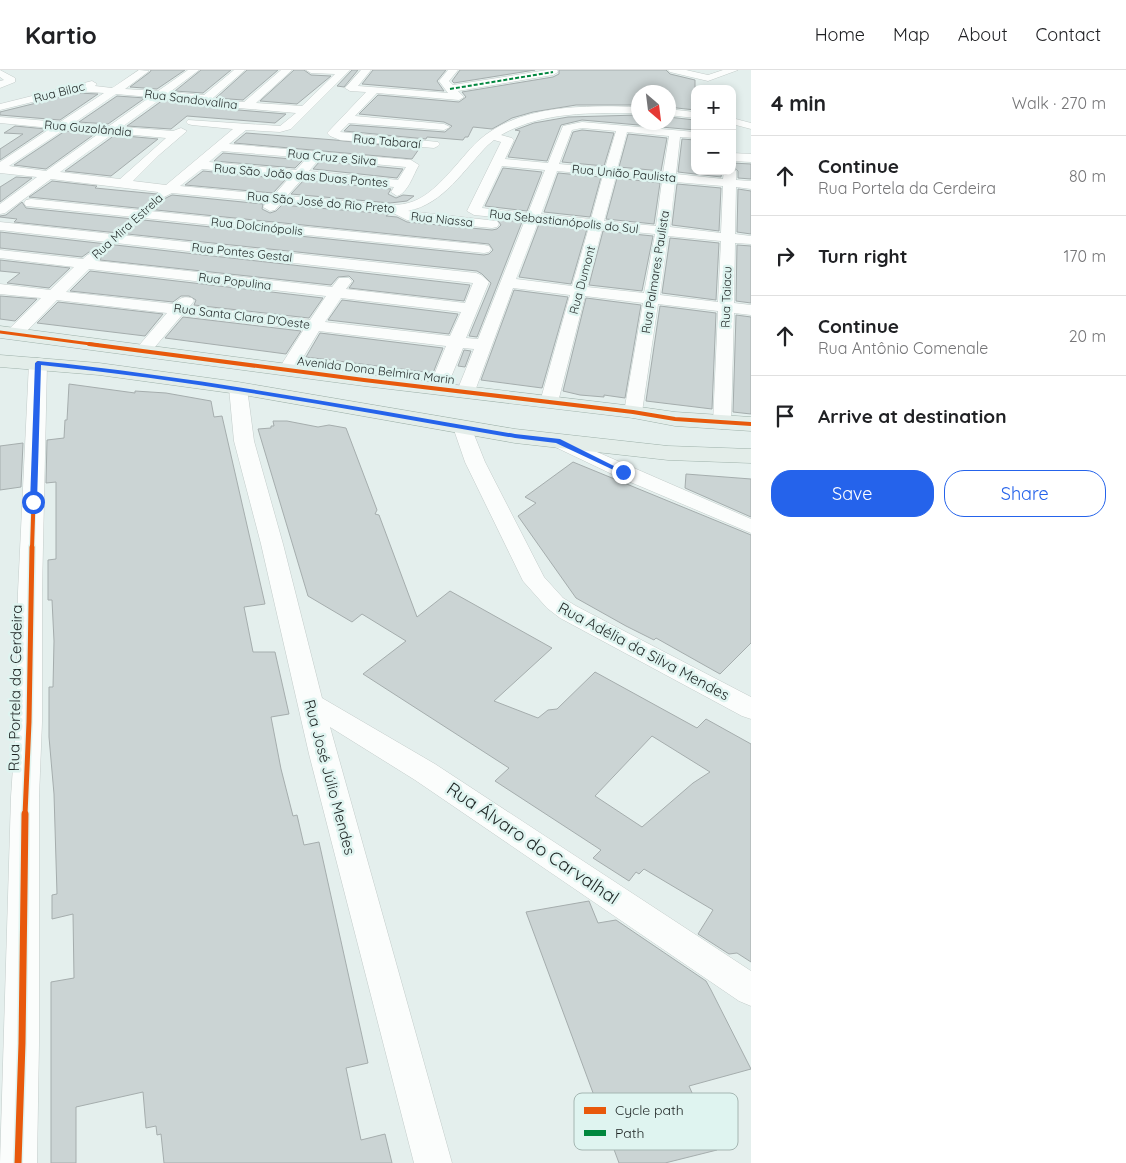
<!DOCTYPE html>
<meta charset="utf-8">
<style>
:root{--surface:#fff;--page:#f2f2f2;--text:#202124;--muted:#757577;--line:#e0e0e0;--accent:#2563eb}
body{margin:0;font-family:Quicksand,sans-serif;background:var(--page);color:var(--text)}
.controls{position:absolute;right:15px;top:15px;display:grid;overflow:hidden;border-radius:10px;box-shadow:0 2px 8px #0003}
.controls button{width:45px;height:45px;display:grid;place-items:center;padding:0;border:0;border-bottom:1px solid var(--line);background:var(--surface);color:var(--text);font:25px sans-serif}
.compass{position:absolute;left:631px;top:15px;width:45px;height:45px;border-radius:50%;background:var(--surface);box-shadow:0 2px 8px #0003;rotate:152deg}
.stop{position:absolute;width:15px;height:15px;margin:-11px;border:4px solid #2563eb;border-radius:50%;background:#fff}
.stop.end{background:#2563eb;border-color:#fff;box-shadow:0 1px 5px #0008}
.list{margin:0;padding:0;list-style:none}
h2{display:flex;justify-content:space-between;align-items:center;height:65px;margin:0;padding:0 20px;font-size:21px}
h2 small{font-size:16px;font-weight:400;color:var(--muted)}
.list li{display:grid;grid-template-columns:32px 1fr auto;gap:15px;align-items:center;box-sizing:border-box;height:80px;padding:0 20px;border-top:1px solid var(--line)}
.list b{display:block;font-size:19px;white-space:nowrap}
.list p{margin:0;font-size:16px;white-space:nowrap;color:var(--muted)}
.list em{font-size:16px;font-style:normal;color:var(--muted)}
.actions{display:flex;gap:10px;padding:15px 20px}
.actions a{flex:1;padding:11px 0;border:1px solid var(--accent);border-radius:20px;text-align:center;font-size:18px;color:var(--accent)}
.actions .main{background:var(--accent);color:#fff}
.icon{flex:none;width:28px;height:28px;fill:none;stroke:currentColor;stroke-width:2;stroke-linecap:round;stroke-linejoin:round}
.map{position:relative;flex:none;width:751px;height:1093px;overflow:hidden}
header{display:flex;align-items:center;gap:30px;box-sizing:border-box;height:70px;padding:0 25px;background:var(--surface);border-bottom:1px solid var(--line)}
header strong{font-size:24px}
nav{display:flex;gap:28px;margin-inline-start:auto;font-size:18px}
main{display:flex}
aside{flex:1;background:var(--surface)}
.map>svg:first-child{display:block}
</style>
<header>
<strong>Kartio</strong>
<nav><a>Home</a><a>Map</a><a>About</a><a>Contact</a></nav>
</header>
<main>
<div class="map">
<svg width="751" height="1093" viewBox="0 0 751 1093">
<rect width="100%" height="100%" fill="#e4efed"/>
<!-- building -->
<path fill="#cbd4d4" stroke="#a5adad" fill-rule="evenodd" d="M151,0H185L157,19L130,17L150,2Z
M201,0H231L203,23L175,21Z
M247,0H278L243,30L216,28Z
M294,0H304L311,5L331,6L297,34L260,31Z
M352,0H358L344,17L337,16Z
M373,0H446L437,11L444,21L362,14Z
M460,0H535L454,13L452,11Z
M559,0H666L670,4L695,10V40L668,37V22H638V35H576L533,42L512,48L492,59L473,57L468,67H465L463,70L427,67L426,69L344,61L350,55L445,62L452,56L444,52L359,44L378,25L459,32L466,27L462,22L553,7L559,4Z
M77,23L98,24L60,50L0,45V42Z
M117,26L145,28L108,54L79,52Z
M163,30L204,33L215,38L286,44L275,53L187,46L171,59L127,56Z
M638,45V52H668V47L695,50V60L582,50L561,55L547,91L508,87L520,61L515,60L534,53L568,47Z
M15,56L46,59L0,90V79L23,64L4,63Z
M582,60L614,63L604,96L562,92L573,62Z
M65,61L96,63L46,99L14,95Z
M246,63L335,70L419,79L412,89L234,73Z
M628,64L667,68L661,101L619,97Z
M115,65L158,69L111,106L65,101Z
M682,69L695,70V101H722L721,107L678,102Z
M223,83L303,90L295,98L214,91Z
M320,91L403,99L397,108L313,99Z
M732,93L751,94V109L738,108V101L732,96Z
M503,98L542,102L527,141L485,136Z
M203,101L286,109L273,123L185,115Z
M558,103L601,107L590,147L544,142Z
M16,107L32,108L0,132V117Z
M617,108L660,113L654,154L606,149Z
M304,110L391,119L388,124L396,128L403,125L414,126L407,131L390,133L291,124Z
M52,111L97,116L95,118L157,124L159,128L164,129L172,125L263,134L262,139L270,143L276,141L282,135L389,144L386,146L397,147L407,152L492,160L497,159L501,155L497,149L522,152L477,267L469,266L491,213L482,204L477,201L14,152L17,149L0,147V146L6,145L22,132L26,138L484,185L489,184L493,180L489,174L29,127Z
M677,114L721,118L719,161L672,155Z
M738,119L751,121V164L737,162Z
M539,154L587,159L571,214L519,207Z
M603,161L653,166L642,221L589,215Z
M0,162L470,215L464,231L349,218L354,211L349,206L338,207L331,215L100,190L102,186L96,182H89L82,187L0,178Z
M670,168L719,173L716,230L662,223Z
M737,175L751,176V233L736,231Z
M0,190L70,198L49,218L7,213L20,203L0,201Z
M90,201L323,228L309,248L194,235L196,230L189,226H181L173,232L70,221Z
M514,220L568,227L542,318L481,310Z
M0,226L37,229L15,251L0,249Z
M586,228L641,235L625,328L604,325V327L580,325L563,321Z
M342,230L458,244L449,264L328,250Z
M58,232L163,244L145,266L37,253Z
M660,236L716,243L712,339L646,331Z
M736,245L751,247V344L733,342Z
M183,247L301,261L286,284L165,268Z
M320,263L443,278L433,303L306,287Z
M464,280L471,281L465,297L458,296Z
M69,314L135,323V321L166,323L211,331L214,347L222,346L265,534L244,537L253,582H275L289,644L271,647L281,699L293,746L297,745L304,775L319,772L368,993L346,998L361,1070L385,1064L392,1093H164L161,1064L157,1065L156,1056L146,1058L143,1022L76,1037V1093H51V912L74,908L73,844L52,849V825L57,824L54,724L49,667V617H53L54,571L52,530H48V490L56,489V412L46,413L47,370L64,368L65,350H67Z
M273,351H287L318,357L329,355L346,358L377,440L375,444L379,445L417,547L450,521L552,578L494,631L538,648L548,640L557,639L595,602L697,658L706,649L751,674V892L737,883L729,884L698,864L713,840L644,799L639,804L636,802L629,811L593,788L601,780L495,711L509,698L363,604L406,571L362,544L352,552L308,526L258,359L271,358V356H274ZM652,666L710,702L693,713L642,757L595,726Z
M23,373L21,417L0,420V376Z
M573,392L751,465V573L720,604L656,568L654,570L626,556L576,528L518,446L536,433L525,427Z
M686,404L751,409V447L685,418Z
M589,831L598,853L616,850L706,911L711,920L751,999L689,1016L717,1080L665,1093H619L526,842Z"/>
<g fill="none" stroke-linecap="round" stroke-linejoin="round">
<defs>
<path id="street" d="M0,0L15,8V12L0,18V11L4,10L0,7Z
M139,0L149,1L125,19L158,21L188,0H199L170,22L204,25L234,0H245L213,28L217,30L244,32L281,0H292L256,33L302,36L335,4L311,3L306,0H350L291,59L280,62L246,60L229,74L411,90L419,95C413,105 408,123 397,126L391,122L394,117L303,108L287,126C311,128 335,130 359,132C375,134 393,137 408,133C435,127 459,89 478,71C519,34 587,35 638,37V43C592,43 543,41 501,65L512,68L514,70L505,89L548,93L563,56L582,52L695,62V68L680,67L676,104L723,109L724,101H732V98L736,101V110L751,111V119L736,117L735,164L751,166V174L735,173L734,233L751,235V245L734,243L731,353L729,357L722,359L715,357L713,353L718,241L658,234L642,342L640,346L633,348L626,346L624,342L643,233L585,226L558,332L555,336L549,337L543,336L540,332L570,225L513,218L475,321L472,325L466,326L460,325L457,321L474,279L463,278L447,317L444,321L438,322L432,321L429,317L446,276L319,261L293,304L287,305L281,304L278,300L304,259L182,245L149,284H137L135,280L167,243L57,230L21,267H9L7,263L9,259L41,228L0,224V214L50,220L74,197L0,188V180L83,189C88,184 91,182 98,184L100,187L97,191L332,217L339,208H349L352,211L346,219L465,233L473,213L0,160V152L476,203L481,205L489,212L466,268L478,269L525,150L474,145L467,141L501,72L494,70L488,75C464,99 444,134 408,141L497,151L499,154L497,157L492,158L407,150L391,142L281,133L275,140L270,141L263,137L267,132L172,123L164,127L159,126L158,122L51,109L5,143L0,144V134L37,107L0,103V92L51,58L0,53V47L60,52L104,23L77,21L0,40V34L92,11L97,14L95,16L112,18ZM116,24L150,27L109,56L74,53ZM162,28L204,31L215,36L296,43L280,56L188,50L186,52L188,54L192,55L233,59L166,115L133,111L159,85L187,61L181,58L173,61L122,57ZM582,58L616,61L605,98L559,94L572,60ZM65,59L101,62L46,101L9,96ZM627,62L669,66L663,103L617,99ZM114,63L166,68L120,109L60,102ZM222,81L307,88L296,100L209,92ZM319,89L406,97L398,110L309,101ZM502,96L545,100L528,143L482,138ZM202,99L290,107L274,125L180,116ZM557,101L603,105L591,149L541,144ZM616,106L662,111L656,156L604,151ZM675,112L723,116L721,163L670,157ZM538,152L589,157L572,216L516,209ZM602,159L655,164L644,223L587,217ZM668,166L721,171L718,232L660,225ZM89,199L326,226L310,250L190,236L194,231L192,228C183,226 180,228 174,234L66,222ZM341,228L461,242L450,266L325,252Z
M361,0H371L358,16L448,23L439,11L448,0H458L449,11L453,15L547,0H557L558,2L553,5L458,21L464,27L459,30L377,23L355,46L444,54L450,57L444,60L349,53L340,62L438,72L440,74L438,76L434,78L340,70L330,66L327,63L329,61L366,22L350,21L345,18Z
M668,0H686L708,5L723,0H738L708,11L670,2Z
M668,39L695,42V48L668,45Z
M732,48L751,53V59L732,54Z
M732,83L751,84V92L732,91Z
M31,129L484,175L489,176L491,179L489,182L484,183L26,136L24,133L26,130Z
M38,288L44,289L47,293L42,522V652L39,727V973L37,1093H0L11,727L16,652L18,522L29,293L32,289Z
M238,313L244,314L247,318L254,371L283,474L322,628L435,694L751,901V936L739,931L415,710L330,657L452,1093H414L309,684L261,474L234,371L229,318L232,314Z
M462,351L469,353L471,357L485,392L544,507L563,528L576,536L751,627V649L742,646L560,548L547,538L523,511L465,392L453,357L455,353Z
M558,365L751,449V463L616,406L551,375L548,371L551,367Z"/>
<path id="primary" d="M0,256L364,304L633,336L675,342L751,347V361L675,356L633,348L364,316L0,268Z
M0,285L99,293L238,312L515,359L668,376L751,379V393L668,390L515,373L238,324L99,305L0,297Z"/>
</defs>
<!-- street casing -->
<use href="#street" stroke="#c3ccca" stroke-width="1"/>
<!-- primary casing -->
<use href="#primary" stroke="#9eb1aa" stroke-width="1"/>
<!-- street -->
<use href="#street" fill="#fbfdfc" fill-rule="evenodd"/>
<!-- primary -->
<use href="#primary" fill="#e3ede9" fill-rule="evenodd"/>
<!-- quiet -->
<path stroke="#00873e" stroke-width="2" stroke-dasharray="4 2" stroke-linecap="butt" d="M450,19L553,2"/>
<defs>
<path id="cycleway-far3" d="M0,262L98,275"/>
<path id="cycleway-far2" d="M89,274L364,310L633,342L675,349L751,354
M32,479L38,293"/>
<path id="cycleway-far1" d="M25,745L29,652L32,477"/>
<path id="cycleway" d="M18,1093L22,973L25,744"/>
</defs>
<!-- cycleway-far3 casing -->
<use href="#cycleway-far3" stroke="#dff4f0" stroke-width="5"/>
<!-- cycleway-far2 casing -->
<use href="#cycleway-far2" stroke="#dff4f0" stroke-width="6"/>
<!-- cycleway-far1 casing -->
<use href="#cycleway-far1" stroke="#dff4f0" stroke-width="8"/>
<!-- cycleway casing -->
<use href="#cycleway" stroke="#dff4f0" stroke-width="10"/>
<!-- cycleway-far3 -->
<use href="#cycleway-far3" stroke="#e8590c" stroke-width="3"/>
<!-- cycleway-far2 -->
<use href="#cycleway-far2" stroke="#e8590c" stroke-width="4"/>
<!-- cycleway-far1 -->
<use href="#cycleway-far1" stroke="#e8590c" stroke-width="5"/>
<!-- cycleway -->
<use href="#cycleway" stroke="#e8590c" stroke-width="7"/>
</g>
<!-- route -->
<path fill="#2563eb" d="M38,291C198,307 357,337 515,364L560,369L626,402L620,403L556,373L515,368C358,341 200,311 41,295L37,432L33,435L30,432L35,293Z"/>
<g text-anchor="middle" dominant-baseline="central" stroke-width="5" stroke-linejoin="round" paint-order="stroke">
<!-- far-street labels -->
<g font-size="12" fill="#1d2423" stroke="#dff4f0">
<text transform="translate(59 22) rotate(-14)">Rua Bilac</text>
<text transform="translate(191 29) rotate(7)">Rua Sandovalina</text>
<text transform="translate(88 58) rotate(5)">Rua Guzolândia</text>
<text transform="translate(387 71) rotate(5)">Rua Tabaraí</text>
<text transform="translate(332 87) rotate(5)">Rua Cruz e Silva</text>
<text transform="translate(624 103) rotate(5)">Rua União Paulista</text>
<text transform="translate(301 105) rotate(5)">Rua São João das Duas Pontes</text>
<text transform="translate(321 132) rotate(5)">Rua São José do Rio Preto</text>
<text transform="translate(442 149) rotate(6)">Rua Niassa</text>
<text transform="translate(564 151) rotate(6)">Rua Sebastianópolis do Sul</text>
<text transform="translate(127 156) rotate(-42)">Rua Mira Estrela</text>
<text transform="translate(257 156) rotate(6)">Rua Dolcinópolis</text>
<text transform="translate(242 182) rotate(6)">Rua Pontes Gestal</text>
<text transform="translate(655 202) rotate(-81)">Rua Palmares Paulista</text>
<text transform="translate(582 210) rotate(-75)">Rua Dumont</text>
<text transform="translate(235 211) rotate(7)">Rua Populina</text>
<text transform="translate(726 227) rotate(-88)">Rua Taiacu</text>
<text transform="translate(242 246) rotate(7)">Rua Santa Clara D'Oeste</text>
<text transform="translate(376 300) rotate(7)">Avenida Dona Belmira Marin</text>
</g>
<!-- street labels -->
<g font-size="15" fill="#1d2423" stroke="#dff4f0">
<text transform="translate(644 581) rotate(28)">Rua Adélia da Silva Mendes</text>
<text transform="translate(15 618) rotate(-89)">Rua Portela da Cerdeira</text>
<text transform="translate(330 707) rotate(75)">Rua José Júlio Mendes</text>
</g>
<!-- near-street labels -->
<g font-size="18" fill="#1d2423" stroke="#dff4f0">
<text transform="translate(533 773) rotate(34)">Rua Álvaro do Carvalhal</text>
</g>
</g>
<!-- legend -->
<rect x="574" y="1023" width="164" height="57" rx="8" fill="#dff4f0" stroke="#a5b6b2" stroke-width="1"/>
<rect x="584" y="1037" width="22" height="7" fill="#e8590c"/>
<rect x="584" y="1060" width="22" height="6" fill="#00873e"/>
<g font-size="14" fill="#1d2423">
<text x="615" y="1045">Cycle path</text>
<text x="615" y="1068">Path</text>
</g>
</svg>
<div class="controls">
<button>+</button>
<button>−</button>
</div>
<svg class="compass" viewBox="-18 -18 36 36"><path d="M0-13l5 13h-10z" fill="#e53935"/><path d="M0 13l5-13h-10z" fill="#757577"/></svg>
<div class="stop" style="left:33px;top:432px"></div>
<div class="stop end" style="left:623px;top:402px"></div>
</div>
<aside>
<h2>4 min<small>Walk · 270 m</small></h2>
<ul class="list">
<li><svg class="icon" aria-label="ahead" viewBox="0 0 24 24"><path d="M12 20V5M6 11l6-6 6 6"/></svg><div><b>Continue</b><p>Rua Portela da Cerdeira</p></div><em>80 m</em></li>
<li><svg class="icon" aria-label="right" viewBox="0 0 24 24"><path d="M7 20v-9h11M14 6l5 5-5 5"/></svg><div><b>Turn right</b></div><em>170 m</em></li>
<li><svg class="icon" aria-label="ahead" viewBox="0 0 24 24"><path d="M12 20V5M6 11l6-6 6 6"/></svg><div><b>Continue</b><p>Rua Antônio Comenale</p></div><em>20 m</em></li>
<li><svg class="icon" aria-label="arrive" viewBox="0 0 24 24"><path d="M6 21V4h12l-3 4 3 4H6"/></svg><div><b>Arrive at destination</b></div></li>
</ul>
<div class="actions"><a class="main">Save</a><a>Share</a></div>
</aside>
</main>
